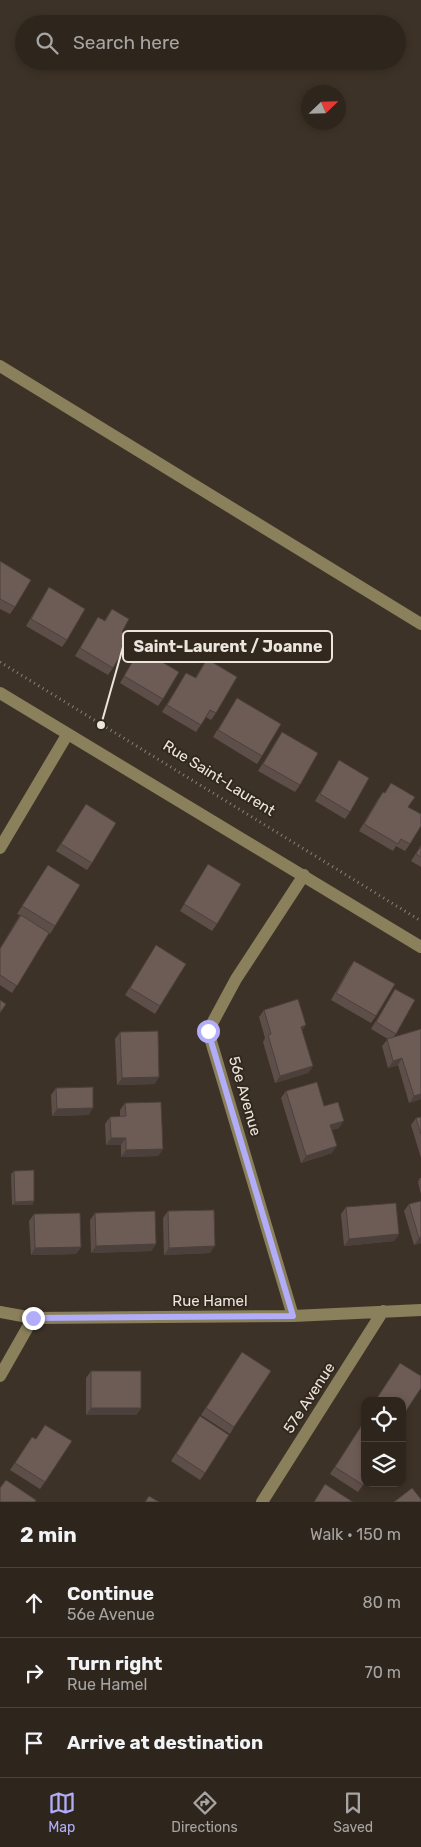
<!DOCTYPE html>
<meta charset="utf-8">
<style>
:root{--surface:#2e261d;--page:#3a322a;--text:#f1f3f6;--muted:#a7a5a4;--line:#49433b;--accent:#b2adf9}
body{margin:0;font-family:Rubik,sans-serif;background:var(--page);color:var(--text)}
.controls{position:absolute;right:15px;bottom:15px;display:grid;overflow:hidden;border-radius:10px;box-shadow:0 2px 8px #0003}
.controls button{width:45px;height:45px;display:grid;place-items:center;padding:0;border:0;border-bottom:1px solid var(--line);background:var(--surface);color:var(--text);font:25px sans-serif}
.compass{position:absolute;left:301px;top:85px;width:45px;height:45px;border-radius:50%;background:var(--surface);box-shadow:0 2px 8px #0003;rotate:67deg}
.stop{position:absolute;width:15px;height:15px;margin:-11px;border:4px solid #b2adf9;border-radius:50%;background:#fff}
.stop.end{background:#b2adf9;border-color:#fff;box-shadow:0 1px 5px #0008}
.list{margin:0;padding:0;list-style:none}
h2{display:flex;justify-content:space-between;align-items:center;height:65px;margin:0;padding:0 20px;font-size:21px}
h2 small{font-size:16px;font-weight:400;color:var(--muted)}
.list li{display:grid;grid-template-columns:32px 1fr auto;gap:15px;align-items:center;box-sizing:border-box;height:70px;padding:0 20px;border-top:1px solid var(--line)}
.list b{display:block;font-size:19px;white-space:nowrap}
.list p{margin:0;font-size:16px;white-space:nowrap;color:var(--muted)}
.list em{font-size:16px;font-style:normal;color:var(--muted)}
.icon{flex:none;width:28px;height:28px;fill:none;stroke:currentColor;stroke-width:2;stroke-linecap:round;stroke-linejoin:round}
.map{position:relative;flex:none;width:421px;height:1502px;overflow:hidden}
.search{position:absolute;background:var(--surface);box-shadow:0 2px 8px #0003;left:15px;right:15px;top:15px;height:55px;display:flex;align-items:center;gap:12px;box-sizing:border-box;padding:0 18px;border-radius:28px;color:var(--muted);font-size:19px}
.sheet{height:275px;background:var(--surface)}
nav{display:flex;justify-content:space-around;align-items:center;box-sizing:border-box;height:70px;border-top:1px solid var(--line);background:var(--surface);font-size:14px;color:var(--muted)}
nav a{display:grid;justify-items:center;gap:2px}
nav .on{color:var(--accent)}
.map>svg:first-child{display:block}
</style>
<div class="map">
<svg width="421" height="1502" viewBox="0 0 421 1502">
<rect width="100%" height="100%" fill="#3d3227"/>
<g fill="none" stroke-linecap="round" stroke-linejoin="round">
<!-- path -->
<path stroke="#8a8177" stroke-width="3" stroke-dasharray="1 4" stroke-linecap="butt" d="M0,662L421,921"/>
<!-- minor -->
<path stroke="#8a805b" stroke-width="12" d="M0,366L421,624
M0,693L421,947
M0,848L67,735
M0,1312L33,1318L293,1316L421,1310
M293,1316L208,1031L236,979L304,875
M0,1376L33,1318
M262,1502L383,1311"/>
</g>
<!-- wall -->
<path fill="#5e4e4a" d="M0,561L15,607L10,614L0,609Z
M49,587L67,640L62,647L26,626Z
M112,609L122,632L113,668L108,675L75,656L98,617L104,621Z
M140,649L163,699L158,706L120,683Z
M207,659L216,713L211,720L206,717L196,732L162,712L186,673L195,678Z
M237,698L262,756L257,764L213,737Z
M282,732L300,785L295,792L258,771Z
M339,760L350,812L345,819L315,801Z
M391,783L408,807L410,844L405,851L396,846L393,851L359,831L378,799L383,792L385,793Z
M86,804L92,863L87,870L56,851Z
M421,845V867L411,861Z
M208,864L217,924L212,931L180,911Z
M48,865L55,926L50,934L49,933L12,993L0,985V948L20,915L17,914Z
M156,945L160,1006L155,1014L125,995Z
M354,961L376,1016L371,1023L331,1000L349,968Z
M395,989L396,1034L393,1037L421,1029V1099L409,1103L398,1065L388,1068L382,1046L388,1039L371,1029Z
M264,1010L313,1066L308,1073L275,1083L263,1042L265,1038L259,1017Z
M120,1032L155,1084L117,1085L115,1039Z
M56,1088L89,1115L52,1116L51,1095Z
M286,1091L324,1106L339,1128L332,1130V1153L301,1163L281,1098Z
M125,1103L163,1149L158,1156L121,1157V1145H106L105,1124L110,1117L120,1116V1110Z
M421,1117V1158L411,1125L416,1118Z
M14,1171L34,1201L32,1205H12L11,1174Z
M420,1178H421V1194L418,1182Z
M421,1201V1243L414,1245L404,1211L409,1204Z
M346,1207L399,1234L394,1241L344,1246L341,1214Z
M168,1211L210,1253L164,1255L163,1218Z
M95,1213L156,1244L151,1251L91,1253L90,1220Z
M34,1214L81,1247L76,1254L31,1255L29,1221Z
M237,1359L234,1427L230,1434L201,1415Z
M91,1371L141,1408L136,1415H86V1378Z
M365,1420V1482L358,1492L330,1474Z
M195,1423L205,1473L200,1480L171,1461Z
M27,1444L45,1482L40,1489L10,1470Z"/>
<!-- shaded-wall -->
<path fill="#4c403c" d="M306,1025L301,1032V1027Z
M402,1058L398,1065L388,1068L393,1061Z
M313,1066L308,1073L275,1083L280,1076Z
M159,1077L155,1084L117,1085L122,1078Z
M421,1094V1099L409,1103L414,1096Z
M93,1108L89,1115L52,1116L57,1109Z
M344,1121L339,1128L325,1132L330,1125Z
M111,1138H126L121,1145H106Z
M337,1146L332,1153L301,1163L306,1156Z
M163,1149L158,1156L121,1157L126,1150Z
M34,1201L32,1205H12L15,1202Z
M399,1234L394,1241L344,1246L349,1239Z
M421,1237V1243L414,1245L419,1238Z
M156,1244L151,1251L91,1253L96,1246Z
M215,1246L210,1253L164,1255L169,1248Z
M81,1247L76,1254L31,1255L35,1248Z
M91,1408H141L136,1415H86Z"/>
<!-- building -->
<path fill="#6d5b56" stroke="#4c403c" d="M0,561L31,580L15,607L0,599Z
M49,587L85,609L67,640L31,619Z
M112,609L129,619L122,632L131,637L113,668L80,648L98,617L105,621Z
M140,649L179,672L163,699L124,676Z
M207,659L237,677L216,713L210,710L201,725L167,705L186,673L196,678Z
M237,698L281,724L262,756L218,730Z
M282,732L318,753L300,785L263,764Z
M339,760L369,778L350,812L320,794Z
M391,783L415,797L408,807L421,814V826L410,844L401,839L398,844L364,824L383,792L385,793Z
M86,804L116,823L92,863L61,844Z
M421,846V857L416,854Z
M208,864L241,884L217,924L184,904Z
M48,865L80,885L55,926L22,906Z
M21,915L49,933L17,986L0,975V949Z
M156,945L186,964L160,1006L130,988Z
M354,961L395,984L376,1016L336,993Z
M395,989L415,1000L396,1034L376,1022Z
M298,999L306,1025L301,1027L313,1066L280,1076L268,1035L271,1034L264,1010Z
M0,1000L6,1004L0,1013Z
M421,1029V1094L414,1096L402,1058L393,1061L387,1039Z
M158,1031L159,1077L122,1078L120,1032Z
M317,1082L324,1106L338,1102L344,1121L330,1125L337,1146L306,1156L286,1091Z
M93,1087V1108L57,1109L56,1088Z
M161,1102L163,1149L126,1150V1138H111L110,1117L126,1116L125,1103Z
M421,1117V1134L416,1118Z
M34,1170V1201L15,1202L14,1171Z
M421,1201V1237L419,1238L409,1204Z
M396,1203L399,1234L349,1239L346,1207Z
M214,1210L215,1246L169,1248L168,1211Z
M155,1211L156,1244L96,1246L95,1213Z
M80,1213L81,1247L35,1248L34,1214Z
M242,1352L271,1371L234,1427L206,1408Z
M400,1363L421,1376V1388L402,1417V1401H375Z
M91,1371H141V1408H91Z
M200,1416L229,1435L205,1473L176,1454Z
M365,1420V1482L363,1485L335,1467Z
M45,1425L72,1441L45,1482L15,1463L32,1437L36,1439Z
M6,1480L36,1500L35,1502H0V1488Z
M325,1484L353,1502H314Z
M412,1488L421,1499V1502H394Z
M149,1496L159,1502H145Z"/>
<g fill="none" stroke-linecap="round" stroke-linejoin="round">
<!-- route -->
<path stroke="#b2adf9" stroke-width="6" d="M33,1318L293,1316L208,1031"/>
</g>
<g text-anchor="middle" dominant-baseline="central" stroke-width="4" stroke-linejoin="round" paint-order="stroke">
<!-- street labels -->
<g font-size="15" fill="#ece5de" stroke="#32281d">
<text transform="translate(219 778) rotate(32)">Rue Saint-Laurent</text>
<text transform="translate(245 1096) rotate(74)">56e Avenue</text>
<text x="210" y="1301">Rue Hamel</text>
<text transform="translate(309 1398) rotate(-57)">57e Avenue</text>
</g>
</g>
<!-- callouts -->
<path fill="none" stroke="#ece5de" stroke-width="2" d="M101 725L123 647"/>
<circle fill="#ece5de" stroke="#32281d" stroke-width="2" cx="101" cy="725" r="5"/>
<rect fill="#32281d" stroke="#ece5de" stroke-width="2" x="123" y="631" width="209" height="31" rx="5"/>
<g font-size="16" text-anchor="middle" font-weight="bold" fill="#ece5de">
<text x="228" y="652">Saint-Laurent / Joanne</text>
</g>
</svg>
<div class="controls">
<button><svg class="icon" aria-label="locate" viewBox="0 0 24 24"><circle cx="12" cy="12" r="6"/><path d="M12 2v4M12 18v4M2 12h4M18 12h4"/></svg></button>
<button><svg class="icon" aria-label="layers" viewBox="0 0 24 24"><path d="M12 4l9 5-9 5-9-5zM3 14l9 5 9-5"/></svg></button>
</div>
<svg class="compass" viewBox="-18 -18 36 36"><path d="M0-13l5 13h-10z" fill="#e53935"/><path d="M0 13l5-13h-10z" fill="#a7a5a4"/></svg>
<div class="stop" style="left:208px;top:1031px"></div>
<div class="stop end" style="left:33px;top:1318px"></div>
<div class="search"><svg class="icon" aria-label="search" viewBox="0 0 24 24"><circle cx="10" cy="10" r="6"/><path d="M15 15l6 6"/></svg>Search here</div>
</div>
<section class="sheet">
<h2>2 min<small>Walk · 150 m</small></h2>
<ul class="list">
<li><svg class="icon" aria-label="ahead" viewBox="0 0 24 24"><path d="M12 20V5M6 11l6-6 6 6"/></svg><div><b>Continue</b><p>56e Avenue</p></div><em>80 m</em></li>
<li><svg class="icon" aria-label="right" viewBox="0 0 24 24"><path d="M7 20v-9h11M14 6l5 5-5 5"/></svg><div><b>Turn right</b><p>Rue Hamel</p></div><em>70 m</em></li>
<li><svg class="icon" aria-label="arrive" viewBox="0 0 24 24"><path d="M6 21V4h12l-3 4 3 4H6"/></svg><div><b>Arrive at destination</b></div></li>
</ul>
</section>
<nav>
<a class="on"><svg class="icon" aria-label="map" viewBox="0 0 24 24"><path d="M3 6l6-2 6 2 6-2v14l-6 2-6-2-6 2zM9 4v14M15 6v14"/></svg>Map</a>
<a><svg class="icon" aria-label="directions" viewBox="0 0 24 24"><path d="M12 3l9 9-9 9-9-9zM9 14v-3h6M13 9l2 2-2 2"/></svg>Directions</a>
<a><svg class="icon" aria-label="saved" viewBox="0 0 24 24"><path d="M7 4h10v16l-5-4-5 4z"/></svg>Saved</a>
</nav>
